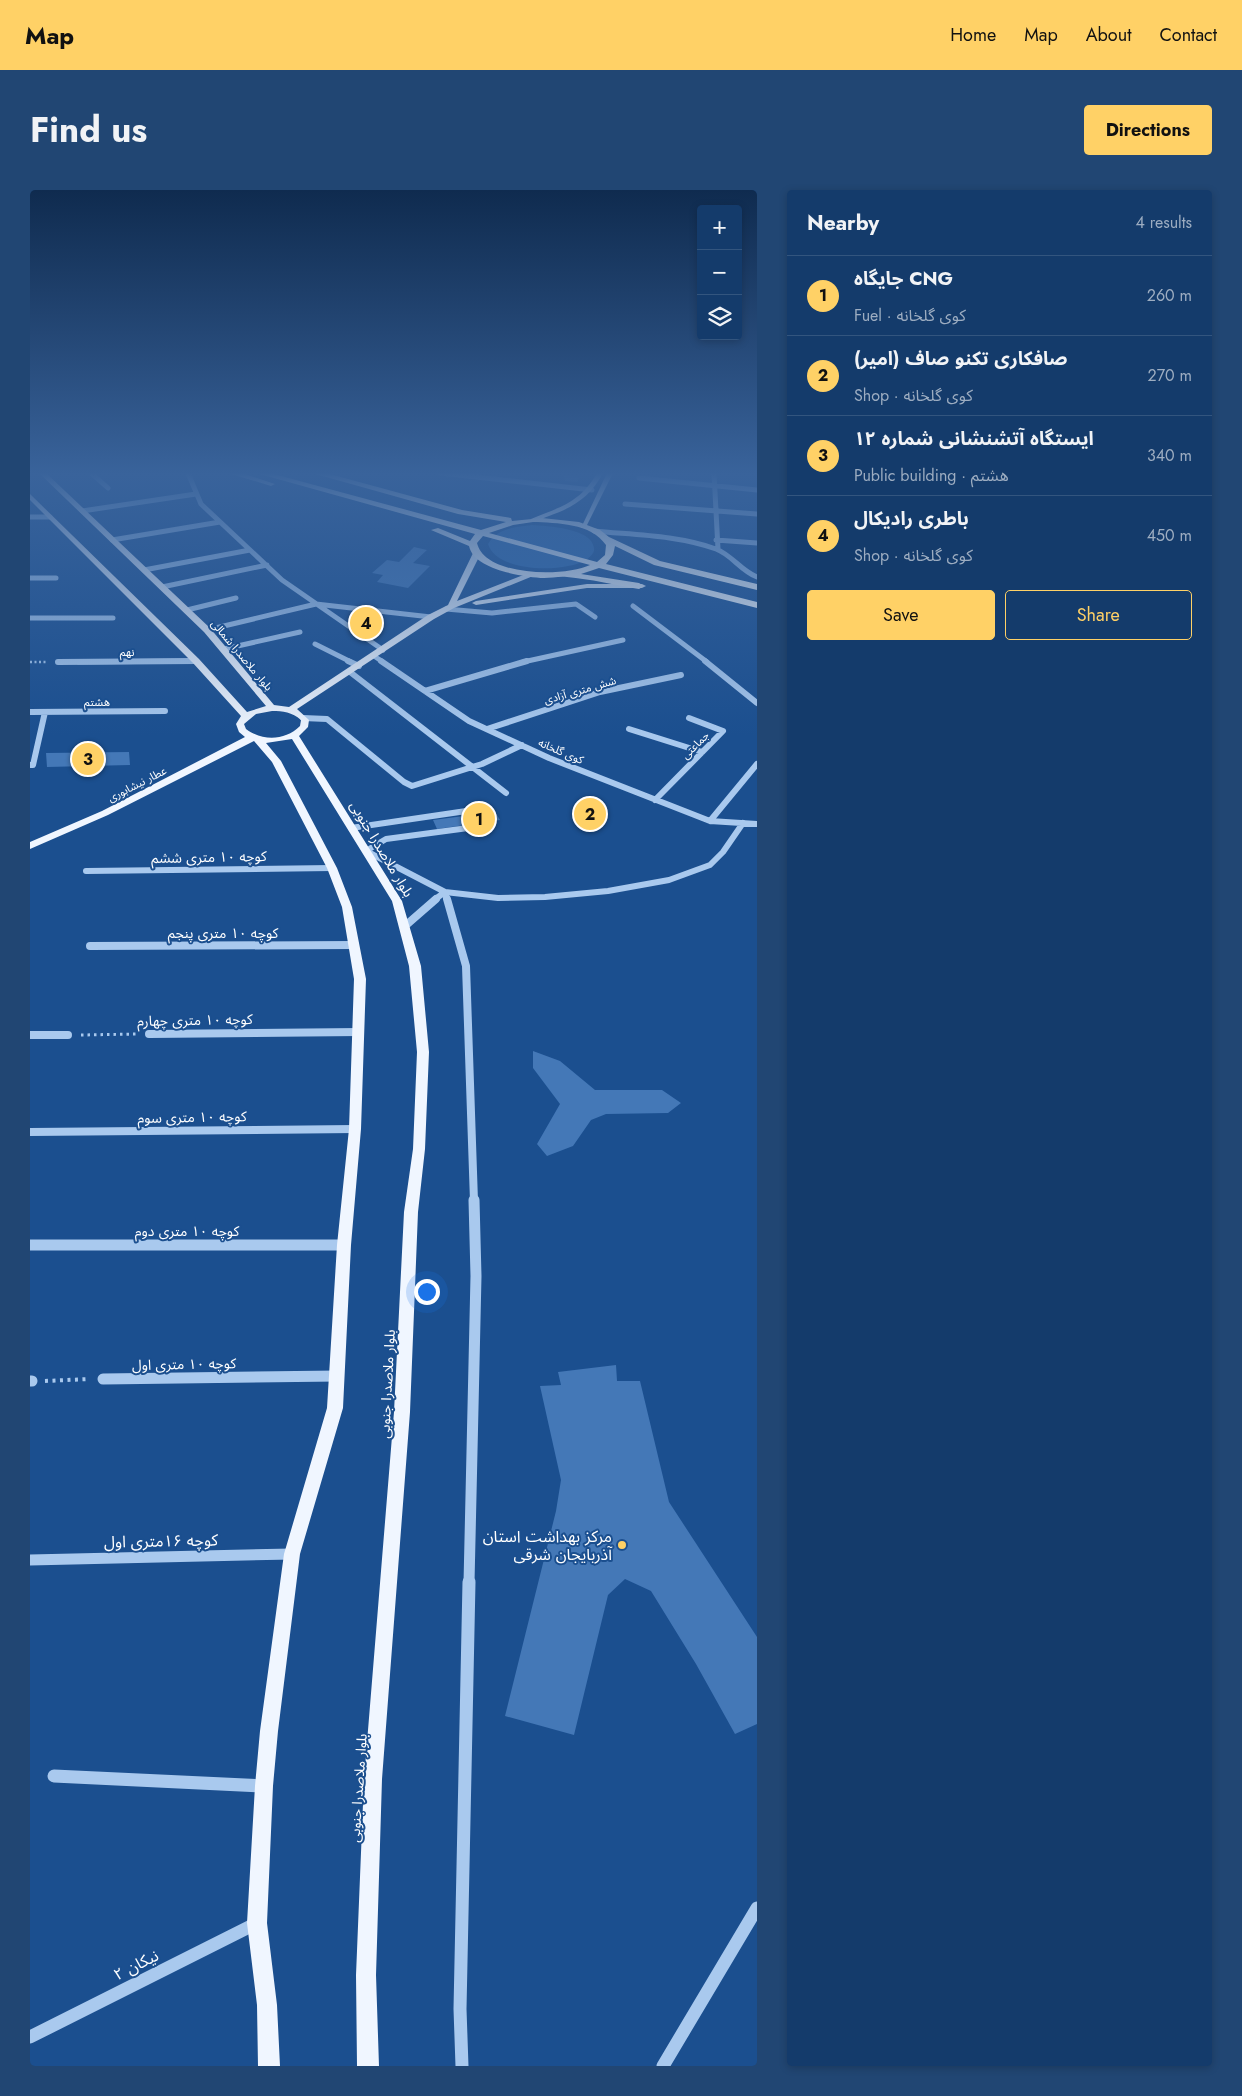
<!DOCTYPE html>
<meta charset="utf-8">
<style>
:root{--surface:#143b6b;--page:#214673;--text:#f1f3f6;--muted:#9dadc1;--line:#33557e;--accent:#ffd166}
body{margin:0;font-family:Jost,"Noto Sans Arabic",sans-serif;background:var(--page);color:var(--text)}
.controls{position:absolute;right:15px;top:15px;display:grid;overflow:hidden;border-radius:5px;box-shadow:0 2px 8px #0003}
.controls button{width:45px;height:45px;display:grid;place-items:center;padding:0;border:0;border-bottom:1px solid var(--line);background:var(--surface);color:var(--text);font:25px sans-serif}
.you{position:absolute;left:396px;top:1101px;width:18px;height:18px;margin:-12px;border:4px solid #fff;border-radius:50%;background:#1a73e8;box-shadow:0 0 0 8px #1a73e833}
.badge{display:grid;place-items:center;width:32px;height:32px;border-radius:50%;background:var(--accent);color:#111;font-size:16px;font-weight:700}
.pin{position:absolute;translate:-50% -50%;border:2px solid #fff;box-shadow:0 1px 5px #0006}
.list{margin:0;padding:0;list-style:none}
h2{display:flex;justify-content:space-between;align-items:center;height:65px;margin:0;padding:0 20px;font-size:21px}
h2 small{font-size:16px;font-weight:400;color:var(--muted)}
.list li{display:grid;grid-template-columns:32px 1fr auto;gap:15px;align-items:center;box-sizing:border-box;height:80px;padding:0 20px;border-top:1px solid var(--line)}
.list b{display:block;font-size:19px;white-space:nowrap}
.list p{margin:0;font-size:16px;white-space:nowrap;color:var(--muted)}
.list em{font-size:16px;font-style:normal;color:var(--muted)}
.actions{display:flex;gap:10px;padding:15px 20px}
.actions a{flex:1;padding:11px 0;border:1px solid var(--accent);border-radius:5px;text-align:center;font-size:18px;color:var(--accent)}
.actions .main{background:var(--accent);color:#111}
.icon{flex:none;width:28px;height:28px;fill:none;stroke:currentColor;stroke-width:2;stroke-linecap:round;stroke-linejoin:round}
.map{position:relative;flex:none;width:727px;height:1876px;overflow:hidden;border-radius:5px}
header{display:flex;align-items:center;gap:30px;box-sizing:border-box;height:70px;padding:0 25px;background:var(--accent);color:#111}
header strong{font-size:24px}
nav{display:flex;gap:28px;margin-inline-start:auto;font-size:18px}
.intro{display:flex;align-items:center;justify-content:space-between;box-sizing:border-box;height:120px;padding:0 30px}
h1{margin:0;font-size:35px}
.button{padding:12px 22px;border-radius:5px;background:var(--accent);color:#111;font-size:18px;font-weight:700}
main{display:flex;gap:30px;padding:0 30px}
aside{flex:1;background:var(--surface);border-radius:5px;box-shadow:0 2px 8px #0003}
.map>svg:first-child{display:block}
</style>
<header>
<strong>Map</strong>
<nav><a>Home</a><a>Map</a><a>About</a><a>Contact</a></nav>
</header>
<div class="intro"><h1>Find us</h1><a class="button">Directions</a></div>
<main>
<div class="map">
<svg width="727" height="1876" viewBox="0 0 727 1876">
<rect width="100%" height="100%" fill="#1b4f8f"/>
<!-- green -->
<path fill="#2e69ad" d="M502,335C517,336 562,338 564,358C565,363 560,367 556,370C534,383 467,383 458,354C467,338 486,337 502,335Z"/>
<!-- building -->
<path fill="#4478b7" d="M534,286L550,287L547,292L535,291Z
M384,357L397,360L383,373L400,376L378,398L347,392L353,385L342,383L357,370L369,372Z
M99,562L100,575L17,577L16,563Z
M465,622L470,630L407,639L403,630Z
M503,861L530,871L565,900H632L651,913L638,923L576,924L561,930L543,956L517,966L507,954L530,914L503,878Z
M586,1175L587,1191H610L639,1312L727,1447V1534L705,1544L666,1474L621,1401L595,1389L578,1405L544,1545L475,1526L526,1321L531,1290L510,1196L531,1195L528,1182Z"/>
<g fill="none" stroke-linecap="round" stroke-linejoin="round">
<!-- path-far2 -->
<path stroke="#a9c9ee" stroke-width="2.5" stroke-dasharray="2 2.5" stroke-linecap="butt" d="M0,472H17"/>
<!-- path-far1 -->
<path stroke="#a9c9ee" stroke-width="3" stroke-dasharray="2.5 4" stroke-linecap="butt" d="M51,845L107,844"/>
<!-- path -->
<path stroke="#a9c9ee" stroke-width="4" stroke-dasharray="3 4.5" stroke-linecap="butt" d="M15,1191L59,1189"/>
<!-- minor-far4 -->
<path stroke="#a9c9ee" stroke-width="5" d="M61,283L78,298
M158,283L171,314L252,390L353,460
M410,283L562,300
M684,283L688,359
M609,288L727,300
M595,314L727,324
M52,321L166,304
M0,327H20
M564,341C604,345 647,345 686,359C702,365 711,381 727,387
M82,350L190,332
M686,350L727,353
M114,380L220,360
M0,388H26
M132,397L237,375
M603,416L677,472
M416,419L462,423L546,414L565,427
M157,420L206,408
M0,428H83
M177,440L286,414L401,427
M285,454L321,472
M194,459L270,442
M344,466L353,472
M48,472L166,471
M493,472L593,450"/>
<!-- minor-far3 -->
<path stroke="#a9c9ee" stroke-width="6" d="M318,471L329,476
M351,471L439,531L519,568L680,631L727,634
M675,471L727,513
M28,472L166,471
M320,482L476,603
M395,501L497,471
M0,522L135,521
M273,528L297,529L374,592L382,596L452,574L492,555
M457,539L570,502L651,485
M599,539L672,562
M0,575H3L15,522
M625,610L693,541L659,528
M680,631L727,574
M321,638L443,620L453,636L356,649L336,661
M336,661L415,702L404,710
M56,681L302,678
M417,710L415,702L468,708L515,707L578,701L639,690L680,675L693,662L713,633"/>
<!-- minor-far2 -->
<path stroke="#a9c9ee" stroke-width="8" d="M417,709L436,776L444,1011
M375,736L406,709
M60,756L325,755
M119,844L330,842
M0,845H38
M0,942L325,939"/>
<!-- minor-far1 -->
<path stroke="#a9c9ee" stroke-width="11" d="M0,1055H314
M73,1189L308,1186
M0,1191H2
M0,1370L262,1364
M439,1393L446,1086L444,1010"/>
<!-- minor -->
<path stroke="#a9c9ee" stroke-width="13" d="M24,1586L234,1596
M0,1847L227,1733
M432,1876L430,1819L439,1392
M633,1876L727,1718"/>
<!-- major -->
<path fill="#f0f6ff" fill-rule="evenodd" d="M9,283H16L180,438L244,515L259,517L398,425L418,415L444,361L451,363L427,411L501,382L508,384L424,418L404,429L267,519L279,530L278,537L269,546L372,711L391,776L399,862L395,959L388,1022L380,1222L352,1589L346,1785L349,1876H327L326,1785L334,1589L364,1222L374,1022L383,959L387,862L379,776L362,711L262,549L236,553L251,571L307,678L322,717L336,789L331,939L321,1055L313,1218L270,1364L248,1541L243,1596L237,1733L247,1815L250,1876H228L227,1815L217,1733L225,1596L230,1541L254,1364L297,1218L307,1055L319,939L324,789L312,717L297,678L242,572L224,551L78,625L0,659V652L72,621L215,547L209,542L206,534L211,526L163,473L0,310V304L169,469L217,522L236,516L174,442ZM242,521C253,521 262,522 271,530L270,536C255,551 232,551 216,539L214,534L226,524Z
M567,283H573C560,307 544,317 519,326C513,328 507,332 501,331V329C530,317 550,313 567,283Z
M577,283H583L556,337L551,338Z
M557,394H612L616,396L612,398H557L446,415L442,413L446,411Z"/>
<!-- highway -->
<path fill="#fff" fill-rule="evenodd" d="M198,283H212L245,294L241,296Z
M226,283H240L451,340L476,332L428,324L282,283H296L432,320L481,328L482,331L512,328L549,332L570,340L579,347L630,371L727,394V400L624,375L585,356L583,365L576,374L727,412V418L569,378L551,384L609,393L614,396L609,399C585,395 560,389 537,387C530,386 521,388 514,388C494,387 444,380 439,356L401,340L408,338L440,351L445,344ZM503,332C527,333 561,333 576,355L575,365L567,372L459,343L483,335ZM453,346L560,375C535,387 455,387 447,353Z"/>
</g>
<!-- sky -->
<linearGradient id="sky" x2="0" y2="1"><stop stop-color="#0f2b4f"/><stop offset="0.52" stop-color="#39639b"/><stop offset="1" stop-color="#39639b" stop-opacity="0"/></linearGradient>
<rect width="727" height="546" fill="url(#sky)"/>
<!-- markers -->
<circle fill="#ffd166" stroke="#1b4f8f" stroke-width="2" cx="592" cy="1355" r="5"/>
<g text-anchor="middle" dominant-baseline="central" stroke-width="4" stroke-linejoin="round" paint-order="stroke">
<!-- far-street labels -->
<g font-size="11" fill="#fff" stroke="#1b4f8f">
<text x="97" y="462">نهم</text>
<text transform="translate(212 465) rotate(50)">بلوار ملاصدرا شمالی</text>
<text transform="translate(550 500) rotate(-16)">شش متری آزادی</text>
<text x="67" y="512">هشتم</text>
<text transform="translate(665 555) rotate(-45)">جماعتی</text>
<text transform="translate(531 561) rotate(23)">کوی گلخانه</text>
<text transform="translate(107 594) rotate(-27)">عطار نیشابوری</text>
</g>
<!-- street labels -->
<g font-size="14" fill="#fff" stroke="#1b4f8f">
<text transform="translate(352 659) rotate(59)">بلوار ملاصدرا جنوبی</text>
<text transform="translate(179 667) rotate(-1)">کوچه ۱۰ متری ششم</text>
<text x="193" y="743">کوچه ۱۰ متری پنجم</text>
<text transform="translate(165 830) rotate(-1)">کوچه ۱۰ متری چهارم</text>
<text transform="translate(162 927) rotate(-1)">کوچه ۱۰ متری سوم</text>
<text x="157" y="1041">کوچه ۱۰ متری دوم</text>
<text transform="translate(154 1174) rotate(-1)">کوچه ۱۰ متری اول</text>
<text transform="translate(357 1194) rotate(-87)">بلوار ملاصدرا جنوبی</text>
<text transform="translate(328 1598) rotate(-86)">بلوار ملاصدرا جنوبی</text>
</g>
<!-- near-poi labels -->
<g font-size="16" fill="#fff" stroke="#1b4f8f" text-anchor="end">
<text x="582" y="1346">مرکز بهداشت استان<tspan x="582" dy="18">آذربایجان شرقی</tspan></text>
</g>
<!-- near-street labels -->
<g font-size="16" fill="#fff" stroke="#1b4f8f">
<text transform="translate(131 1351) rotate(-1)">کوچه ۱۶متری اول</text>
<text transform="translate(106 1775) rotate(-27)">نیکان ۲</text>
</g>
</g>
</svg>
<div class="controls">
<button>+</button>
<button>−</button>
<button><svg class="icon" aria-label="layers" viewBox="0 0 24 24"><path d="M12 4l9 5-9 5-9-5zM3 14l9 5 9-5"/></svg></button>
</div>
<div class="you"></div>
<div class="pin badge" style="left:449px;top:629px">1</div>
<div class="pin badge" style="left:560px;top:624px">2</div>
<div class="pin badge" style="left:58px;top:569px">3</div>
<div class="pin badge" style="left:336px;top:433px">4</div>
</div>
<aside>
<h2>Nearby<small>4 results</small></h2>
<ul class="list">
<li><span class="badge">1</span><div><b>جایگاه CNG</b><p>Fuel · کوی گلخانه</p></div><em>260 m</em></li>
<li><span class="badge">2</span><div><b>صافکاری تکنو صاف (امیر)</b><p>Shop · کوی گلخانه</p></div><em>270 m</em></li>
<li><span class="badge">3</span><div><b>ایستگاه آتشنشانی شماره ۱۲</b><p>Public building · هشتم</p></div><em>340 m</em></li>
<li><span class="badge">4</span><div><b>باطری رادیکال</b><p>Shop · کوی گلخانه</p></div><em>450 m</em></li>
</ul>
<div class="actions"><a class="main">Save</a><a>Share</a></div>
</aside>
</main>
